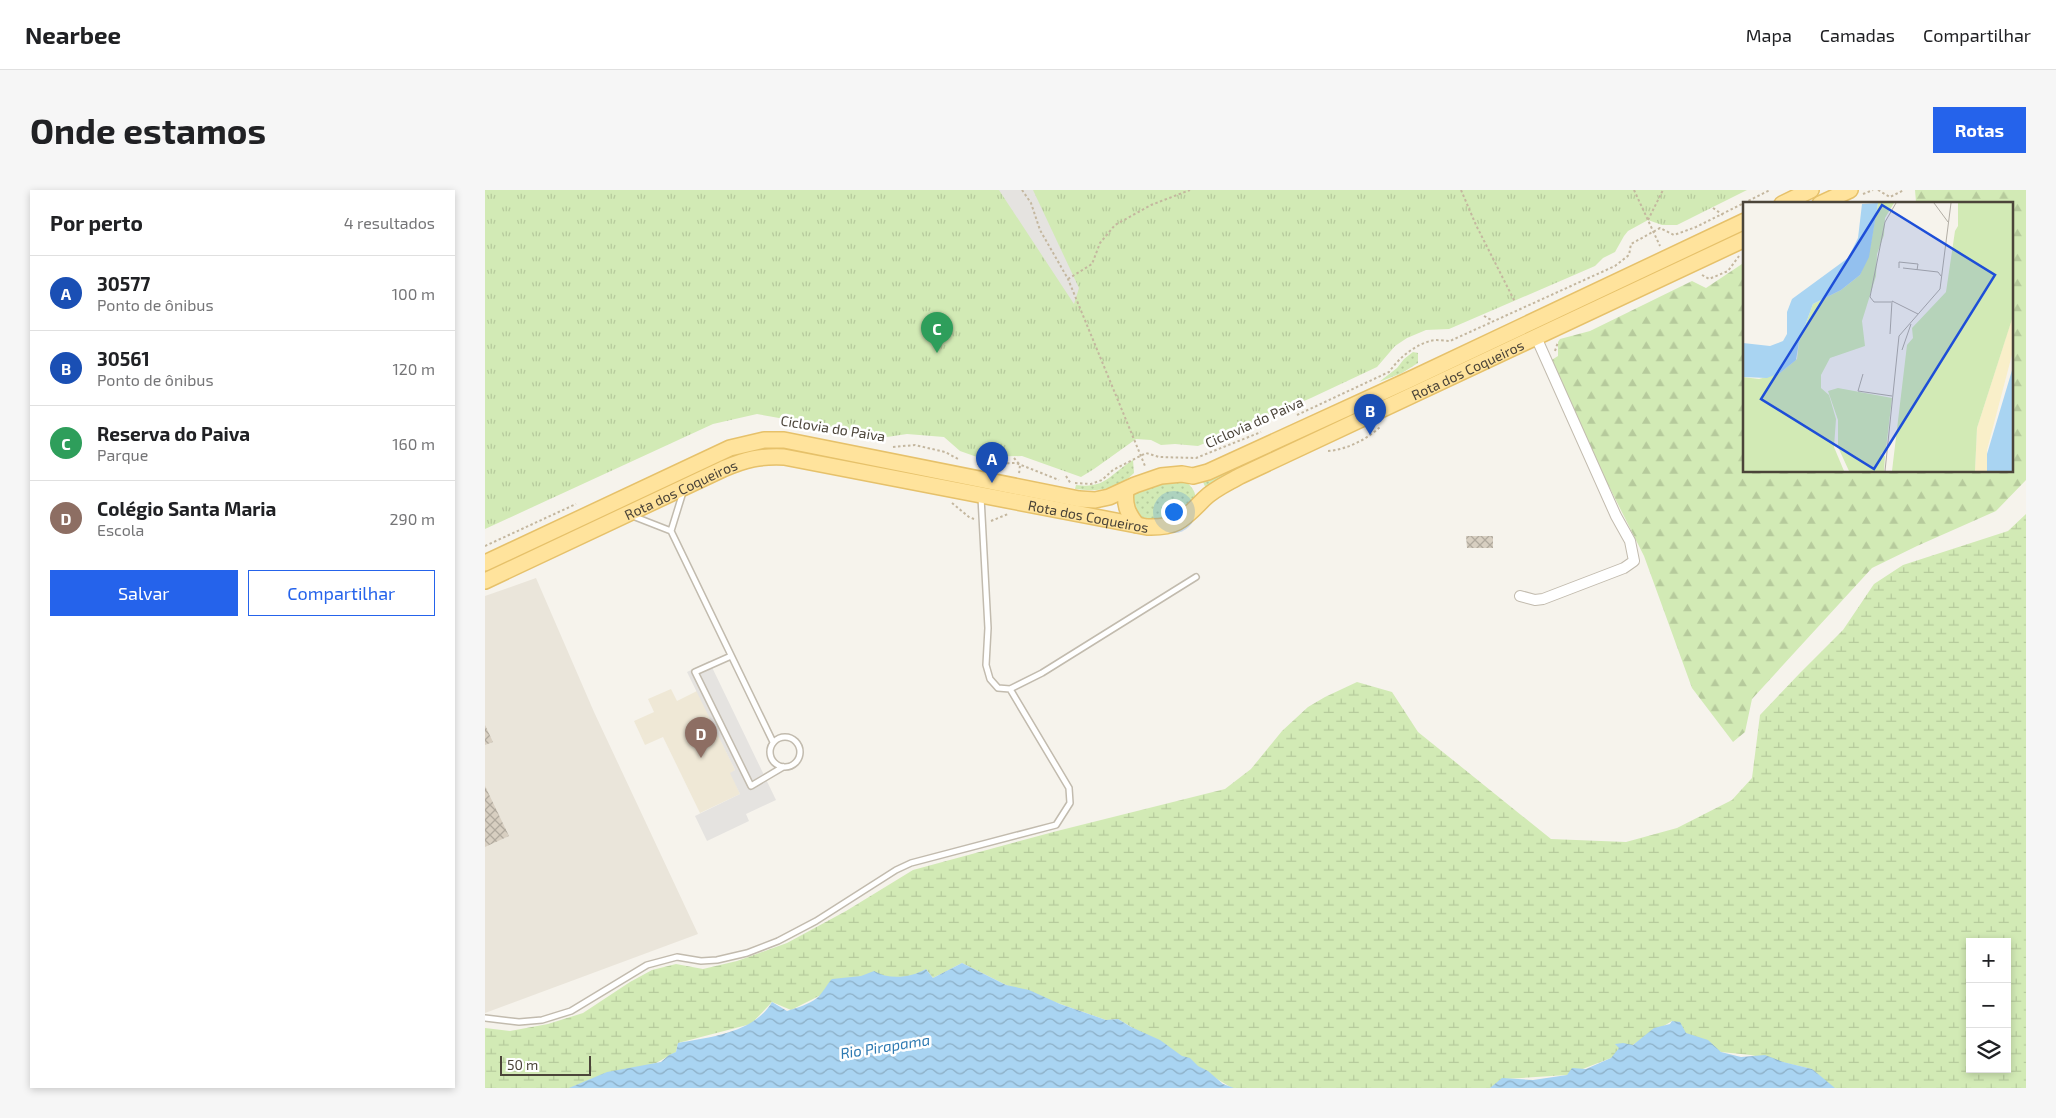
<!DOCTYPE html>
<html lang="pt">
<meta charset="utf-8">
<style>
:root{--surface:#fff;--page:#f6f6f6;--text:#202124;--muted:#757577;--line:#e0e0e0;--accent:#2563eb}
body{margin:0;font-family:"Exo 2",sans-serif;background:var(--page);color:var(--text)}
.controls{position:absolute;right:15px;bottom:15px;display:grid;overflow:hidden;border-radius:0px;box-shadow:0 2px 8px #0003}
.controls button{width:45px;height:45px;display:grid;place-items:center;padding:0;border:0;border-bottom:1px solid var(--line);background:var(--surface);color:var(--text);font:25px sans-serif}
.scale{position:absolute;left:15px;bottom:12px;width:91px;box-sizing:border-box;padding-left:5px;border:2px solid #4b4439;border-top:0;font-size:14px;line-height:18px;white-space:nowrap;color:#4b4439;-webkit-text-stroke:4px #fff;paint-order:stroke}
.you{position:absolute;left:688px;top:321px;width:18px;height:18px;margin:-12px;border:4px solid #fff;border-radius:50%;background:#1a73e8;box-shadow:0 0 0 8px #1a73e833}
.badge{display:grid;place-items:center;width:32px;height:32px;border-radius:50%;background:var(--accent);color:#fff;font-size:16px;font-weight:700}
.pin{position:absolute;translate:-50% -41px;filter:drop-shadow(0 1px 2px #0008)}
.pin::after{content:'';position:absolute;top:26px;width:18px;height:15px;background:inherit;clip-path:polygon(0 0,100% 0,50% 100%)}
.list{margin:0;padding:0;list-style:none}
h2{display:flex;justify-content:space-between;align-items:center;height:65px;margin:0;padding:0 20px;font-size:21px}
h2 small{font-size:16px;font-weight:400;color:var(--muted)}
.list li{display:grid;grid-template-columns:32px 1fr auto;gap:15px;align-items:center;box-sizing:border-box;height:75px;padding:0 20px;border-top:1px solid var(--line)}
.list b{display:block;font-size:19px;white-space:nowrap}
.list p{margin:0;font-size:16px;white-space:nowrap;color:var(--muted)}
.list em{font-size:16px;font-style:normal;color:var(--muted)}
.actions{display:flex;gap:10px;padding:15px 20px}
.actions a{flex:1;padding:11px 0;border:1px solid var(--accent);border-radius:0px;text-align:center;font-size:18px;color:var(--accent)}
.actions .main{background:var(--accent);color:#fff}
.icon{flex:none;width:28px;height:28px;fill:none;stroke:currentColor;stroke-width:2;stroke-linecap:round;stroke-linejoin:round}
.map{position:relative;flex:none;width:1541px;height:898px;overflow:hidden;border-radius:0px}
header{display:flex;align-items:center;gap:30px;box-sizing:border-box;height:70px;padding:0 25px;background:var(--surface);border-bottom:1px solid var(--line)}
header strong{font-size:24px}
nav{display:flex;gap:28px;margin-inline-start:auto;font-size:18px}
.intro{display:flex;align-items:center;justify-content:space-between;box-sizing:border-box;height:120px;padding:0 30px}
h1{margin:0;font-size:35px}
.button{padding:12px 22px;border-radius:0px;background:var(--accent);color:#fff;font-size:18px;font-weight:700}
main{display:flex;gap:30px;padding:0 30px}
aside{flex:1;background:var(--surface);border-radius:0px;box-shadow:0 2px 8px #0003}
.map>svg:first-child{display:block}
</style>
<header>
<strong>Nearbee</strong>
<nav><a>Mapa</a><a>Camadas</a><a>Compartilhar</a></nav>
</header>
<div class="intro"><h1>Onde estamos</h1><a class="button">Rotas</a></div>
<main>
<aside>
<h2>Por perto<small>4 resultados</small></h2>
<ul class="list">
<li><span class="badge" style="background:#1a4fb4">A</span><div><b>30577</b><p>Ponto de ônibus</p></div><em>100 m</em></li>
<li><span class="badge" style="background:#1a4fb4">B</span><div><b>30561</b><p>Ponto de ônibus</p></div><em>120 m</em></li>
<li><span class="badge" style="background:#2e9e5b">C</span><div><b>Reserva do Paiva</b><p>Parque</p></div><em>160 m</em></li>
<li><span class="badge" style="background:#8d6e63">D</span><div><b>Colégio Santa Maria</b><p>Escola</p></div><em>290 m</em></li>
</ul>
<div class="actions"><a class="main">Salvar</a><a>Compartilhar</a></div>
</aside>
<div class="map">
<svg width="1541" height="898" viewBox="0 0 1541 898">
<defs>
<pattern id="grass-dots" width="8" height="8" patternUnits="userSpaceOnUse" patternTransform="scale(1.25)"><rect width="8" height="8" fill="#d2eab5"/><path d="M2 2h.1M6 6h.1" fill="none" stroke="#b6ca9c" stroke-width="1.8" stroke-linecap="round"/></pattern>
<pattern id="forest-firs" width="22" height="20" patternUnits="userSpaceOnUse" patternTransform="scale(1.25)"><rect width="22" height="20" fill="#d2eab5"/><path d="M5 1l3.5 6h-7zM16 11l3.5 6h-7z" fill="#b6ca9c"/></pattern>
<pattern id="wetland-marsh" width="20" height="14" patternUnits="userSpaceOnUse" patternTransform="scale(1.25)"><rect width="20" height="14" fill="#d2eab5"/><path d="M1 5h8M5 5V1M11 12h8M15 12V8" fill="none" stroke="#b6ca9c"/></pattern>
<pattern id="park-tufts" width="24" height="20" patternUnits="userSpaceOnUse" patternTransform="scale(1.25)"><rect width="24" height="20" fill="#d2eab5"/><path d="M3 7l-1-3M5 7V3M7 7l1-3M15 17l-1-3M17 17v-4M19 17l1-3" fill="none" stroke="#b6ca9c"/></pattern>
<pattern id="water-waves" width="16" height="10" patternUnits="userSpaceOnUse" patternTransform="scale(1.25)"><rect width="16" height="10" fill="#a9d4f2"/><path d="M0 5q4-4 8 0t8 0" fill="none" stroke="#8caec5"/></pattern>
<pattern id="building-cross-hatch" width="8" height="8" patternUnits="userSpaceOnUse" patternTransform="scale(1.25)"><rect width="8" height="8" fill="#d8cfc1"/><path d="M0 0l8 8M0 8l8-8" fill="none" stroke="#b1aa9e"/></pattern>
</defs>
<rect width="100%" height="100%" fill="#f6f3ec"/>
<!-- residential -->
<path fill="#eae5da" d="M51,388L109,522L213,744L0,823V406Z"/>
<!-- education -->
<path fill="#efe8d6" d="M186,499L192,511L212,501L250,580L246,583L255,604L215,623L178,547L160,555L149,531L169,522L163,509Z"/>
<!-- grass -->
<path fill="url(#grass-dots)" d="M1014,152L1015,157L721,299L716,287Z
M928,162L933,163V173L917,183L894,192L912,178L919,169Z
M648,270L649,283C632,300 613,302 590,299L591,295C621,299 625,284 648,270Z
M696,288C732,313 691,325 670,333L651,326L646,305L654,298Z"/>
<!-- forest -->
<path fill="url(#forest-firs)" d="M1430,0H1541V290L1511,321L1432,356L1387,378L1267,509L1260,542L1248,552L1207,498L1159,366L1065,179V171L1073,166V152L1075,149L1105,141L1207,91L1221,98L1260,72V281H1527V14H1424L1431,12Z"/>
<!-- wetland -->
<path fill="url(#wetland-marsh)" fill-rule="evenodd" d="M1541,324V898H1348L1327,879L1266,865L1236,862L1201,843L1187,831L1126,868L1082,885L1020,889L1005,898H747L633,829L621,830L521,795L477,773L448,788L441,779L433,784L334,806L306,820L287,812L266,834L193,853L191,862L171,873L91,898H0V838L25,841L63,834L98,823L145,792L167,780L191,774L218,779L252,771L302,753L361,721L428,680L572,641L740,599L766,579L797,541L823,517L840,507L872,492L907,502L933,542L1066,649L1141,652L1192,638L1247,610L1267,588L1275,525L1315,483L1358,440L1389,394L1418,375L1523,341ZM1485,752H1522V879H1485Z"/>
<!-- park -->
<path fill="url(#park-tufts)" d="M0,0H1262L1192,35H1177L1163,30L1143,41L1139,46L1130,62L1118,68L1110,76L964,139L941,140L922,148L910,156L892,177L826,208L713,256L690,254L676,255L666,250L651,249L609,279L596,287L537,266L492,267L475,261L459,247L422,244L402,247L272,224L228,234L0,339Z"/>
<!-- parking -->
<path fill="#e5e3e0" d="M514,0H548L594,98L589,114Z
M224,471L291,610L261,624L264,631L222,651L210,626L255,604L245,583L250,580L202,482Z"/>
<!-- water -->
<path fill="url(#water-waves)" d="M477,773L521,795L544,800L575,814L621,830L633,829L646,837L675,850L697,866L705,868L713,876L723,881L738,894L749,898H84L122,882L176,872L184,865L191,862L193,853C225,847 269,843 287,812L302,821C312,818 324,814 332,808C337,804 342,794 347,789L376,786L389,781C404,790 425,788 441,779L448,788Z
M1187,831L1195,832L1201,843L1223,850L1236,862L1256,867L1280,865L1298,872L1327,879L1350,898H1005L1017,888L1048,890L1082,885L1087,878L1101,879L1126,868L1134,858L1130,854L1138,853L1148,855L1169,838L1185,834Z"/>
<!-- building -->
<path fill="url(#building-cross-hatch)" d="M981,346H1008V358H982Z
M0,535L8,552L0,555Z
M0,596L24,646L0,657Z"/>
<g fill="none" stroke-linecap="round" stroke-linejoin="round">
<defs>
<path id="lane" d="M198,302L186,341L288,552
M496,307L503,438L501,475L505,489L513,498L525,499L557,483L711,387
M145,325L186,341
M246,466L210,482L266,596L298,577
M285 562a15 15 0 1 1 30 0a15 15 0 1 1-30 0Z
M0,828L34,832L57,830L86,821L162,775L192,767L216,771L232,770L262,763L293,751L331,731L411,680L426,673L571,635L585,613L584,598L525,499"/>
<path id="street" d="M1035,406L1050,410L1058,409L1139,378L1149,371L1145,351L1131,326L1051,147"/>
<g id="primary">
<path d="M1297,14L1326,0"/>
<path d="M1335,14L1365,0"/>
<path d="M641,301C639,315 643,324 652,335"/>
<path d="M0,373L245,258L279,250H299L594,309L610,310L624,307L650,295L676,286L697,284L708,286L723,282L926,189L1260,31"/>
<path id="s1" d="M0,391L238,279C261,269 275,266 299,267L662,337C693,338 698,330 719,309C729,299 743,293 755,286L1260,49"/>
</g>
</defs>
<!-- lane casing -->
<use href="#lane" stroke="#c2bbae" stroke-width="8"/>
<!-- street casing -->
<use href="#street" stroke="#c2bbae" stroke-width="12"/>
<!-- primary casing -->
<use href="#primary" stroke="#e6c16a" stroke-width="18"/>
<!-- path -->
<path stroke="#c4b79f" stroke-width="2" stroke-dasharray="2.5 2.5" stroke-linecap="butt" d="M537,0L546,13L555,40L583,89L660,276
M976,0L991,35L1030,112
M1149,0L1175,56
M1393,0L1405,7L1419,0
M1378,4L1388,0
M1228,18L1238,25
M1163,30L1178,0
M1217,85L1224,89L1243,81L1254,66
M583,89L607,74L615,53L630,35L666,15L705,0
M999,126L1008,131
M1070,161L1073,152
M812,225L904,182C914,168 928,156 945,151C951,149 959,151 965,151L1130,76L1144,65L1146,54L1175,38L1189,45L1211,37L1285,0
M408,257L430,255L460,262L475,270
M843,261C861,260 883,249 896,236
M529,268L535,275L534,284
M492,274L531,273L574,290
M581,286L586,294
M590,293L606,294L617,290L628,280L661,263L674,267L711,268L776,242
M467,313L484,327L489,329
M506,331L523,324
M0,356L91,314"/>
<!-- lane -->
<use href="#lane" stroke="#fff" stroke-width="5"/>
<!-- street -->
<use href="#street" stroke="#fff" stroke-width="10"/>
<!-- primary -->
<use href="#primary" stroke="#ffe39c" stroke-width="15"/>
</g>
<g text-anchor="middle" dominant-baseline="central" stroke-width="5" stroke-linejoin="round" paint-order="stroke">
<!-- street labels -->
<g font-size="14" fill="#4b4439" stroke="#fff">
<text stroke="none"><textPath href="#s1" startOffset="1056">Rota dos Coqueiros</textPath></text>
<text transform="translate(769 232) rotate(-24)">Ciclovia do Paiva</text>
<text transform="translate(348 238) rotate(9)">Ciclovia do Paiva</text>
<text stroke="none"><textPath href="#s1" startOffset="216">Rota dos Coqueiros</textPath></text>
<text stroke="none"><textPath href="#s1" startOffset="636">Rota dos Coqueiros</textPath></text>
</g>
<!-- water labels -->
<g font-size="15" font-style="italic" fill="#2e7ab2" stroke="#fff">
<text transform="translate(400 856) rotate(-9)">Rio Pirapama</text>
</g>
</g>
<!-- overview -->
<g transform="translate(1258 12)">
<rect width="270" height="270" fill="#f6f3ec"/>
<path d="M95,186L149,196L143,247L138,252L142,254L141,269H106L95,245V218L85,189Z" fill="#d2eab5"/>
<path d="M135,1H151L142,16L141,33L134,52L133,74L119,119L122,144L87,156L78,173V186L86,193L93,217L91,245L101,269H0V175L16,177L37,171L54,157L56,140L70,102L98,88L117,73L127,46Z" fill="#d2eab5"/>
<path d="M270,113V149L244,248V269H232L234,226Z" fill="#f9efc9"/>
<path d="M215,1H270V114L234,226L232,269H149L164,143L170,136L169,126L203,90L212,29L215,24Z" fill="#d2eab5"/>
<path d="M135,1L126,55L117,73L98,88L70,102L56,140L53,158L37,171L24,176L0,175V141L27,144L40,139L44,132V110L49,97L105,56L115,36L119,2ZM270,165V269H244V252Z" fill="#a9d4f2"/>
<path fill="none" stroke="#b2ada4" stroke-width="1" d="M191,1L205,20M156,66V60L175,62L174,68M160,66L195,70L198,74M148,100H131L127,95L142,20L153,1M147,132L149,99L175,112M159,148L168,122M120,172L115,189L149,194M142,269L156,134L197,87L208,1"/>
<path fill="#1d4ed8" fill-opacity="0.15" stroke="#1d4ed8" stroke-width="2.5" d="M139,3L252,73L131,267L18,197Z"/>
<rect width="270" height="270" fill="none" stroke="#4b4439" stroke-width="2.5"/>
</g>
</svg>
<div class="controls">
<button>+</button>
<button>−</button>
<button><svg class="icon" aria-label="layers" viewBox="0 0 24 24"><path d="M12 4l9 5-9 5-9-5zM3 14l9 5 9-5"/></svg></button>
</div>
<div class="scale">50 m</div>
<div class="you"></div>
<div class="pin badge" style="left:507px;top:293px;background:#1a4fb4">A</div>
<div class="pin badge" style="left:885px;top:245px;background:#1a4fb4">B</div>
<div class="pin badge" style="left:452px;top:163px;background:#2e9e5b">C</div>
<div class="pin badge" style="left:216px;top:568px;background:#8d6e63">D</div>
</div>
</main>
